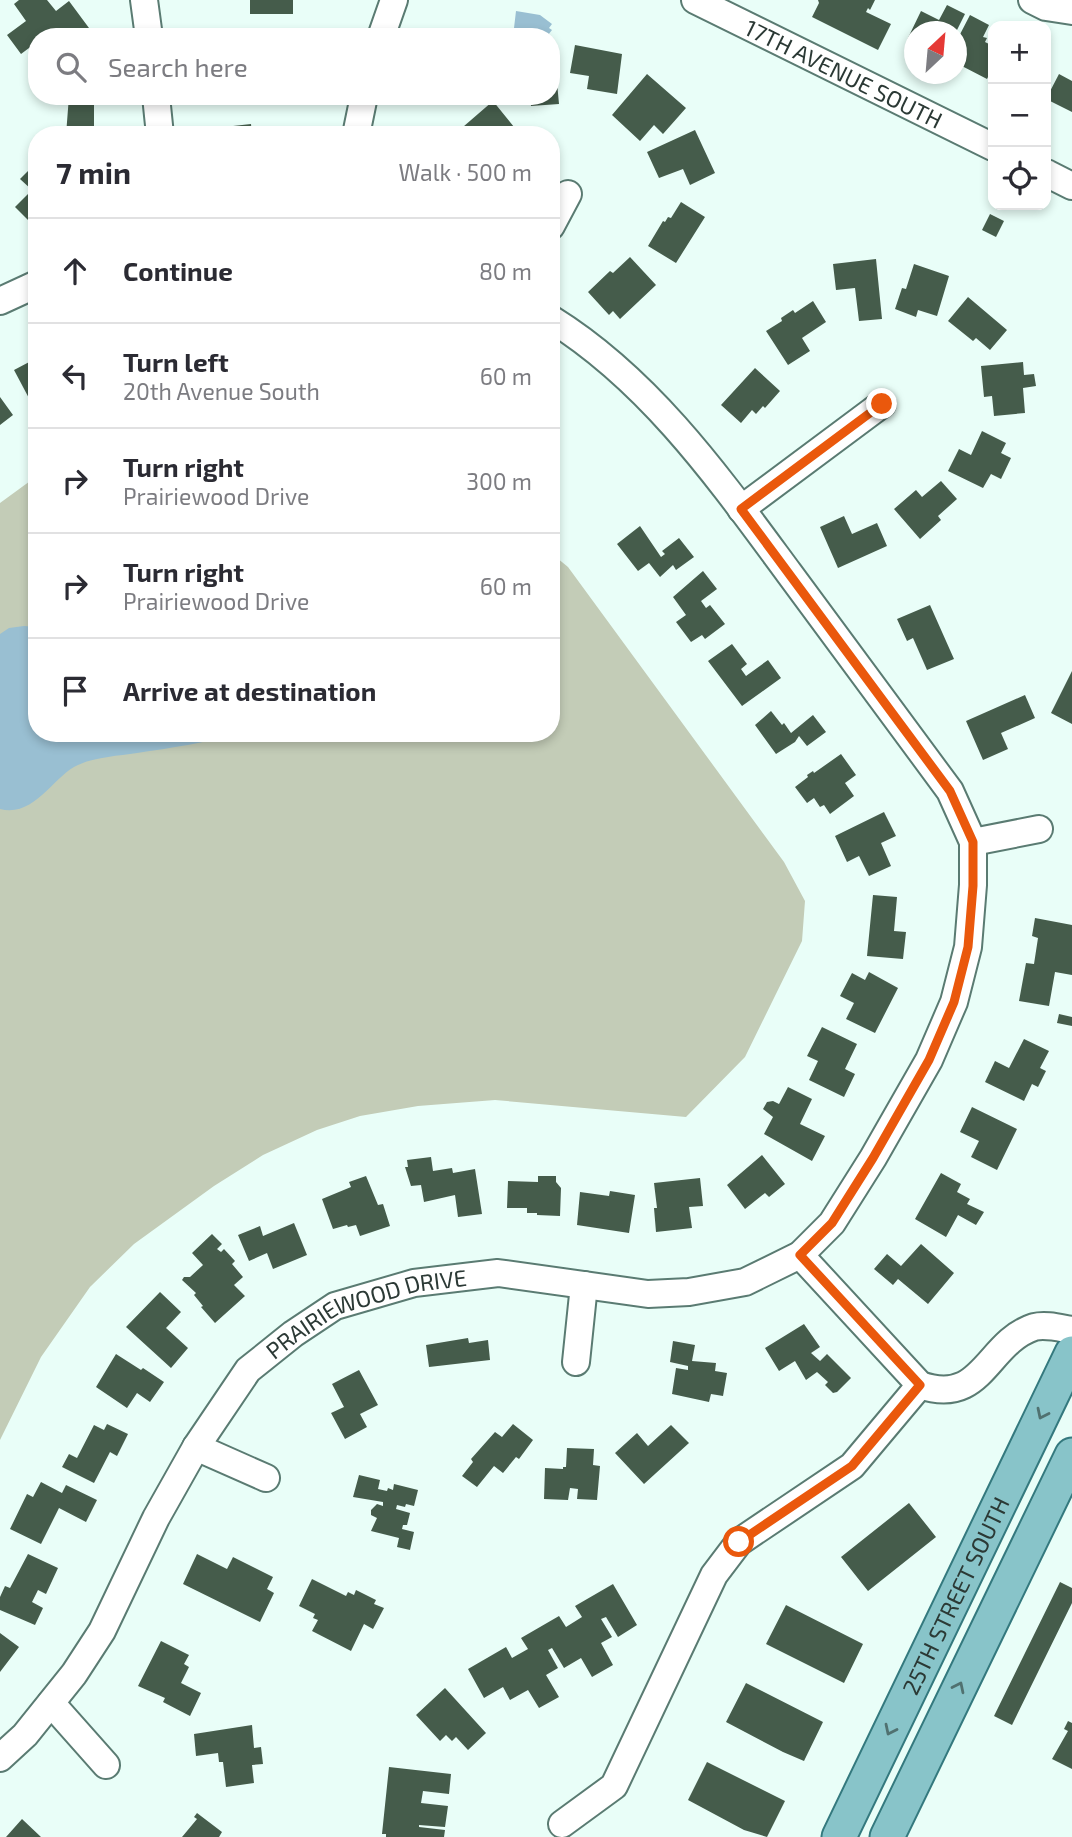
<!DOCTYPE html>
<meta charset="utf-8">
<style>
:root{--surface:#fff;--page:#f2f2f3;--text:#2b2b33;--muted:#7c7c81;--line:#e1e1e2}
body{margin:0;font-family:"Exo 2",sans-serif;background:var(--page);color:var(--text)}
.controls{position:absolute;right:21px;top:21px;display:grid;overflow:hidden;border-radius:14px;box-shadow:0 4px 10px #0003}
.controls button{width:63px;height:63px;display:grid;place-items:center;padding:0;border:0;border-bottom:2px solid var(--line);background:var(--surface);color:var(--text);font:35px sans-serif}
.compass{position:absolute;left:904px;top:21px;width:63px;height:63px;border-radius:50%;background:var(--surface);box-shadow:0 4px 10px #0003;rotate:26deg}
.stop{position:absolute;width:21px;height:21px;margin:-16px;border:5px solid #ea580c;border-radius:50%;background:#fff}
.stop.end{background:#ea580c;border-color:#fff;box-shadow:0 2px 7px #0008}
.list{margin:0;padding:0;list-style:none}
h2{display:flex;justify-content:space-between;align-items:center;height:91px;margin:0;padding:0 28px;font-size:30px}
h2 small{font-size:23px;font-weight:400;color:var(--muted)}
.list li{display:grid;grid-template-columns:46px 1fr auto;gap:21px;align-items:center;box-sizing:border-box;height:105px;padding:0 28px;border-top:2px solid var(--line)}
.list b{display:block;font-size:26px;white-space:nowrap}
.list p{margin:0;font-size:23px;white-space:nowrap;color:var(--muted)}
.list em{font-size:23px;font-style:normal;color:var(--muted)}
.icon{flex:none;width:38px;height:38px;fill:none;stroke:currentColor;stroke-width:2;stroke-linecap:round;stroke-linejoin:round}
.map{position:relative;flex:none;width:1072px;height:1837px;overflow:hidden}
.search{position:absolute;background:var(--surface);box-shadow:0 4px 10px #0003;left:28px;top:28px;width:532px;height:77px;display:flex;align-items:center;gap:18px;box-sizing:border-box;padding:0 24px;border-radius:28px;color:var(--muted);font-size:26px}
.panel{position:absolute;background:var(--surface);box-shadow:0 4px 10px #0003;left:28px;top:126px;width:532px;height:616px;border-radius:28px}
.map>svg:first-child{display:block}
</style>
<div class="map">
<svg width="1072" height="1837" viewBox="0 0 1072 1837">
<rect width="100%" height="100%" fill="#e9fef8"/>
<!-- green -->
<path fill="#c3ccb7" d="M37,476V733H551V553L568,567L784,862L805,901L802,941L745,1057L686,1117L495,1100L418,1106L360,1116L317,1130L263,1155L214,1186L134,1244L90,1287L41,1357L0,1440V503Z"/>
<!-- water -->
<path fill="#99bfd2" d="M516,11L540,15L552,24L549,28L552,30L548,35L546,33L541,37L534,31L514,28Z
M24,626L37,627V733H238C205,743 171,748 137,753C118,756 95,757 78,765C54,775 35,818 0,809V634L9,628Z"/>
<!-- building -->
<path fill="#455c4b" d="M19,0H47L56,11L69,1L89,28L76,37H37V42L21,54L7,35L26,21L14,4Z
M250,0H293V14H250Z
M818,0H875L870,10L868,8L866,12L891,24L878,50L812,17L819,3Z
M947,5L965,14L956,32H914V44L907,40L921,11L939,20Z
M970,15L989,25L983,37L987,38L985,42L993,46V67L987,79L958,64L964,52L956,49V42Z
M575,45L622,54L617,94L587,89L589,76L570,73Z
M551,50H554L559,104L531,106L530,96H551Z
M647,74L686,108L663,134L654,125L640,141L612,115Z
M1059,74L1072,81V112L1046,99Z
M69,96H94V135H66Z
M493,101L514,127L505,135H457L456,133Z
M251,124L252,135H225L224,127Z
M695,130L715,173L690,185L683,169L659,178L647,152Z
M37,162V223L34,226L15,207L32,190L20,179Z
M681,202L705,217L676,263L648,246L663,221L665,222L668,217L671,218Z
M990,214L1004,221L996,237L982,230Z
M630,257L656,285L620,319L613,311L609,315L588,292L610,271L613,273Z
M876,259L882,319L859,321L855,288L836,290L833,264Z
M914,264L949,276L937,316L918,310L916,317L895,309L902,288L906,289Z
M968,297L1007,330L990,350L976,338L973,341L948,321Z
M813,301L826,322L802,338L810,351L788,365L766,331L782,321L781,318L793,310L795,313Z
M33,360L35,363L37,362V399L31,402L14,370Z
M1023,362L1024,375L1034,374L1036,386L1023,388L1025,413L994,416L992,396L984,397L981,366Z
M755,368L780,391L765,408L763,406L756,414L752,410L741,423L721,405Z
M0,397L13,415L0,425Z
M982,431L1006,443L1001,453L1011,458L1001,479L991,474L983,488L948,471L959,449L971,455Z
M941,481L957,499L938,516L941,520L920,539L894,509L916,490L922,497Z
M844,516L852,534L877,523L887,546L838,568L820,527Z
M640,526L661,557L665,554L662,551L679,538L694,557L676,570L673,565L660,577L649,563L638,571L617,544Z
M703,571L717,589L701,601L706,608L710,605L725,624L705,639L702,635L691,642L676,622L686,615L673,597Z
M930,605L954,659L927,670L913,638L907,641L897,619Z
M732,644L747,664L741,669L746,676L768,660L781,678L742,706L708,661Z
M1072,671V724L1051,713Z
M1025,695L1035,718L1001,733L1008,749L983,760L966,721Z
M771,711L782,725L784,723L791,733L813,715L826,732L807,746L799,736L795,742L776,754L755,725Z
M841,754L856,775L845,783L854,796L830,814L824,805L820,807L814,798L807,803L795,787L808,777L807,775L813,771L814,773Z
M884,812L896,836L881,843L891,866L869,876L859,856L847,862L835,836Z
M873,895L897,897L894,931L906,932L903,959L867,956Z
M1035,918L1072,925V975L1055,972L1049,1006L1019,1001L1026,963L1034,964L1038,938L1032,936Z
M869,972L898,988L875,1033L846,1019L854,1003L840,996L852,973L865,980Z
M1059,1014L1072,1017V1026L1057,1023Z
M822,1027L857,1044L845,1069L855,1074L844,1097L809,1080L818,1061L807,1056Z
M1024,1039L1049,1051L1040,1068L1046,1071L1038,1087L1032,1084L1024,1101L985,1082L995,1061L1009,1068Z
M788,1087L812,1099L800,1124L825,1136L812,1161L764,1134L773,1117L763,1109L767,1102L773,1101L779,1104Z
M972,1107L1017,1129L997,1170L971,1157L979,1141L960,1132Z
M762,1155L785,1184L769,1197L765,1193L745,1209L727,1185Z
M431,1157L433,1171L452,1168L453,1173L475,1169L482,1214L458,1217L455,1195L424,1202L421,1185L411,1186L405,1167H408L407,1160Z
M941,1173L961,1184L957,1192L970,1199L967,1204L984,1212L976,1225L958,1215L946,1237L915,1219Z
M366,1176L378,1205L383,1204L390,1226L360,1236L356,1225L348,1227L347,1225L333,1229L322,1199L351,1187L349,1182Z
M538,1176H556V1182L561,1188L560,1216L537,1215V1213H527V1208H507L508,1181L538,1182Z
M700,1178L703,1206L689,1207L692,1228L656,1232L654,1208H657L654,1183Z
M610,1191L635,1195L629,1233L577,1225L580,1192L609,1196Z
M294,1223L307,1255L273,1269L267,1253L249,1261L238,1235L260,1226L263,1236Z
M212,1234L222,1244L217,1249L221,1252L224,1249L235,1261L232,1264L243,1277L234,1285L245,1296L215,1323L201,1307L203,1306L194,1295L196,1293L182,1280L184,1277H190L203,1265L192,1253Z
M921,1244L954,1273L928,1304L898,1279L893,1285L874,1269L887,1254L901,1266Z
M160,1292L181,1312L166,1328L188,1348L171,1368L126,1327Z
M804,1324L820,1347L811,1353L820,1361L827,1354L851,1378L837,1392L833,1393L825,1385L828,1382L817,1372L806,1380L795,1361L779,1371L765,1348Z
M468,1338L469,1343L488,1340L490,1360L429,1367L426,1345Z
M673,1341L695,1345L692,1361L716,1363L715,1371L727,1373L723,1396L711,1394L709,1402L672,1394L676,1368L688,1370V1366L670,1362Z
M116,1354L141,1370L143,1368L164,1382L150,1402L137,1393L127,1408L96,1387Z
M359,1370L378,1405L360,1414L367,1427L345,1439L331,1413L344,1407L332,1384Z
M107,1424L128,1434L117,1456L110,1452L94,1483L62,1467L69,1454L77,1458L94,1425L104,1430Z
M513,1424L533,1440L519,1459L516,1457L503,1473L494,1466L477,1487L462,1476L473,1462L471,1459L495,1432L502,1437Z
M671,1425L689,1443L644,1484L615,1453L637,1433L648,1446Z
M567,1448L594,1449L593,1465L600,1466L597,1500L577,1499L578,1489L570,1488L568,1500L544,1499L545,1468L563,1469V1467H566Z
M359,1475L380,1480L378,1489L387,1491L388,1488L393,1490L394,1484L418,1490L414,1506L406,1504L405,1507L397,1505L396,1509L410,1513L407,1525H403L402,1529L414,1532L410,1550L397,1547L399,1538L371,1531L377,1518L371,1515V1510L377,1504L383,1506V1502L353,1497Z
M41,1482L62,1493L66,1485L97,1500L86,1522L59,1508L41,1544L10,1529L27,1494L33,1497Z
M909,1503L936,1537L868,1591L841,1557Z
M28,1554L58,1568L46,1594L38,1590L32,1602L43,1608L35,1625L0,1610V1597L5,1586L10,1588Z
M197,1554L227,1569L233,1557L273,1577L267,1589L274,1593L260,1622L183,1584Z
M312,1579L346,1596L348,1592L354,1595L356,1590L376,1600L374,1604L384,1608L373,1629L364,1624L351,1651L312,1631L318,1620L313,1618L315,1614L299,1606Z
M1060,1582L1072,1588V1603L1012,1725L994,1716Z
M613,1584L637,1625L618,1637L606,1617L601,1619L612,1637L601,1643L613,1665L592,1677L581,1658L564,1668L552,1648L548,1650L558,1668L546,1675L559,1697L539,1708L528,1690L510,1700L503,1687L484,1698L468,1669L506,1647L512,1658L528,1649L521,1638L559,1616L566,1627L582,1617L575,1606Z
M786,1605L863,1644L844,1683L766,1644Z
M0,1633L19,1647L0,1672Z
M161,1641L189,1655L184,1664L189,1667L181,1683L201,1693L190,1716L163,1702L165,1698L138,1686Z
M746,1683L823,1722L804,1761L783,1752L726,1722Z
M445,1688L486,1733L468,1750L456,1737L452,1741L446,1735L440,1741L416,1715Z
M1068,1721L1072,1723V1769L1052,1759L1068,1731L1064,1729Z
M252,1725L254,1748L261,1747L263,1764L252,1765L254,1783L226,1787L223,1762H219L218,1753L196,1756L194,1734Z
M707,1762L785,1801L767,1837L744,1830L688,1800Z
M389,1767L451,1774L449,1794L423,1791L421,1803L448,1806L445,1827L419,1825V1827L445,1830L444,1837H386V1834H382Z
M197,1813L222,1832L219,1837H182L197,1819L194,1817Z
M22,1819L41,1837H6Z"/>
<g fill="none" stroke-linecap="round" stroke-linejoin="round">
<defs>
<g id="minor">
<path d="M144,0L149,37"/>
<path id="s1" d="M695,0L993,147"/>
<path d="M1032,0L1046,7L1072,11"/>
<path d="M381,37L394,0"/>
<path d="M156,96L160,135"/>
<path d="M356,135L364,96"/>
<path d="M1046,173L1072,186"/>
<path d="M551,226L568,194"/>
<path d="M0,301L37,284"/>
<path d="M741,509L882,404"/>
<path d="M973,842L1039,829"/>
<path d="M800,1255L920,1385C983,1407 986,1343 1034,1327C1046,1324 1060,1328 1072,1330"/>
<path d="M576,1362L584,1285"/>
<path d="M196,1447L266,1478"/>
<path d="M51,1703L106,1765"/>
<path id="s2" d="M0,1758L25,1735L74,1674L102,1631L156,1518L196,1447L248,1370L293,1334L335,1306L414,1283L498,1273L648,1294L689,1292L745,1282L800,1255L832,1223L873,1158L929,1060L954,1002L968,947L973,885V842L950,791C897,719 843,646 789,573C721,481 651,381 551,319"/>
<path d="M562,1824L614,1786L714,1575L739,1542L852,1466L920,1385"/>
</g>
<g id="major">
<path id="s3" d="M839,1837L1072,1353"/>
<path d="M887,1837L1072,1455"/>
</g>
</defs>
<!-- minor casing -->
<use href="#minor" stroke="#5a7b72" stroke-width="30"/>
<!-- major casing -->
<use href="#major" stroke="#34797e" stroke-width="37"/>
<!-- minor -->
<use href="#minor" stroke="#fff" stroke-width="26"/>
<!-- major -->
<use href="#major" stroke="#88c4c9" stroke-width="33"/>
</g>
<!-- one-way arrows -->
<defs><path id="oneway-chevron" d="M-2-3.5L2.5 0L-2 3.5" fill="none" stroke-width="1.6" stroke-linecap="round" stroke-linejoin="round" transform="scale(1.75)"/></defs>
<g stroke="#507170">
<use href="#oneway-chevron" transform="translate(1042 1414) rotate(116)"/>
<use href="#oneway-chevron" transform="translate(959 1687) rotate(-64)"/>
<use href="#oneway-chevron" transform="translate(890 1730) rotate(116)"/>
</g>
<g fill="none" stroke-linecap="round" stroke-linejoin="round">
<!-- route -->
<path stroke="#ea580c" stroke-width="9" d="M739,1542L852,1466L920,1385L800,1255L832,1223L873,1158L929,1060L954,1002L968,947L973,886V842L950,791L741,509L882,404"/>
</g>
<g text-anchor="middle" dominant-baseline="central" stroke-width="7" stroke-linejoin="round" paint-order="stroke">
<!-- street labels -->
<g font-size="23" fill="#2b3935" stroke="#e9fef8">
<text stroke="none"><textPath href="#s1" startOffset="166">17TH AVENUE SOUTH</textPath></text>
<text stroke="none"><textPath href="#s2" startOffset="598">PRAIRIEWOOD DRIVE</textPath></text>
<text stroke="none"><textPath href="#s3" startOffset="268">25TH STREET SOUTH</textPath></text>
</g>
</g>
</svg>
<div class="controls">
<button>+</button>
<button>−</button>
<button><svg class="icon" aria-label="locate" viewBox="0 0 24 24"><circle cx="12" cy="12" r="6"/><path d="M12 2v4M12 18v4M2 12h4M18 12h4"/></svg></button>
</div>
<svg class="compass" viewBox="-18 -18 36 36"><path d="M0-13l5 13h-10z" fill="#e53935"/><path d="M0 13l5-13h-10z" fill="#7c7c81"/></svg>
<div class="stop" style="left:739px;top:1542px"></div>
<div class="stop end" style="left:882px;top:404px"></div>
<div class="search"><svg class="icon" aria-label="search" viewBox="0 0 24 24"><circle cx="10" cy="10" r="6"/><path d="M15 15l6 6"/></svg>Search here</div>
<section class="panel">
<h2>7 min<small>Walk · 500 m</small></h2>
<ul class="list">
<li><svg class="icon" aria-label="ahead" viewBox="0 0 24 24"><path d="M12 20V5M6 11l6-6 6 6"/></svg><div><b>Continue</b></div><em>80 m</em></li>
<li><svg class="icon" aria-label="left" viewBox="0 0 24 24"><path d="M17 20v-9H6M10 6l-5 5 5 5"/></svg><div><b>Turn left</b><p>20th Avenue South</p></div><em>60 m</em></li>
<li><svg class="icon" aria-label="right" viewBox="0 0 24 24"><path d="M7 20v-9h11M14 6l5 5-5 5"/></svg><div><b>Turn right</b><p>Prairiewood Drive</p></div><em>300 m</em></li>
<li><svg class="icon" aria-label="right" viewBox="0 0 24 24"><path d="M7 20v-9h11M14 6l5 5-5 5"/></svg><div><b>Turn right</b><p>Prairiewood Drive</p></div><em>60 m</em></li>
<li><svg class="icon" aria-label="arrive" viewBox="0 0 24 24"><path d="M6 21V4h12l-3 4 3 4H6"/></svg><div><b>Arrive at destination</b></div></li>
</ul>
</section>
</div>
